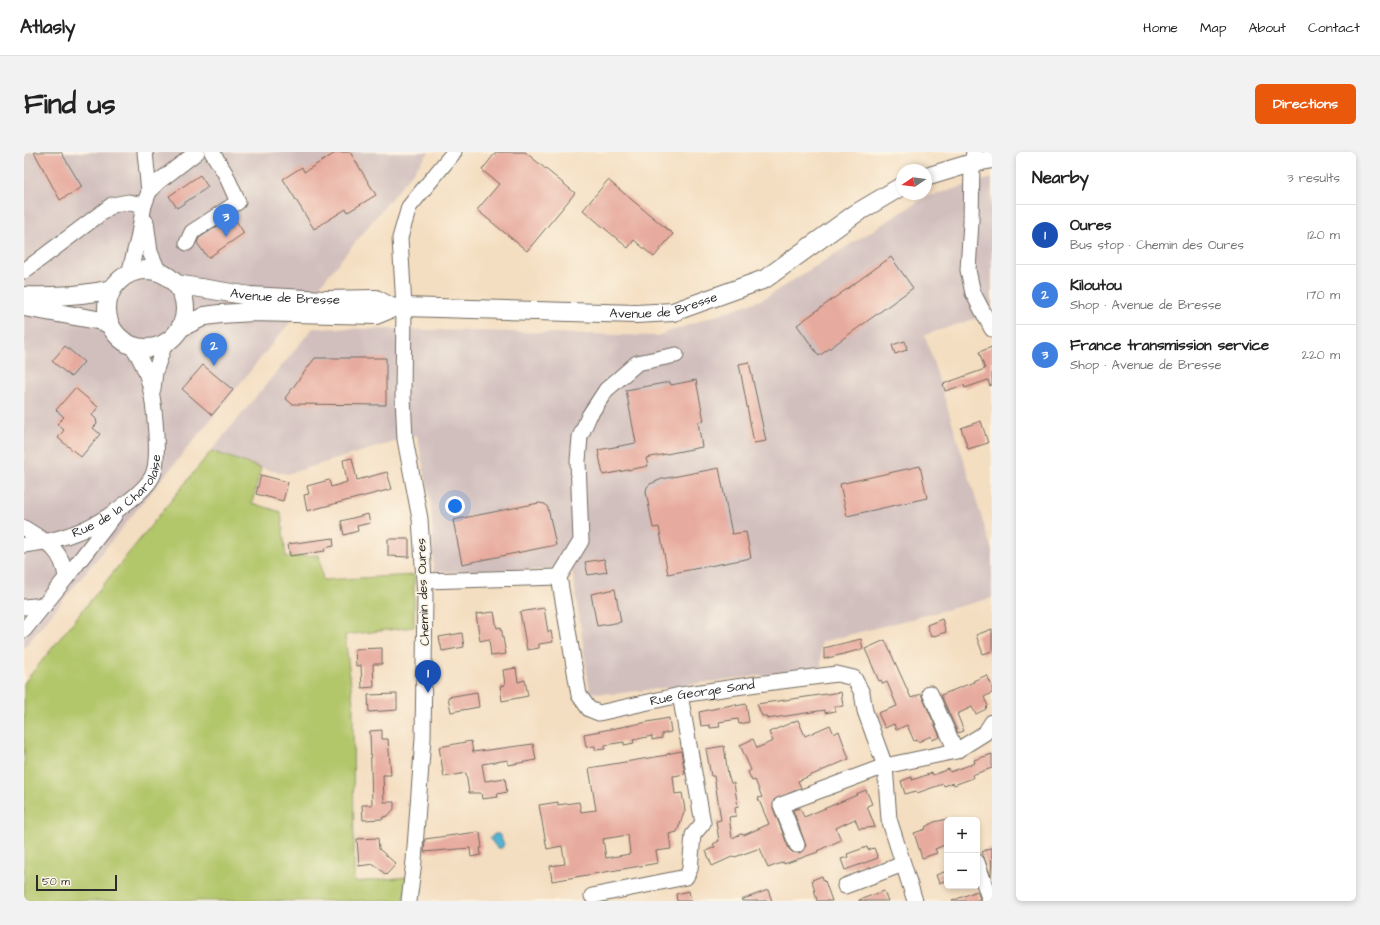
<!DOCTYPE html>
<meta charset="utf-8">
<style>
:root{--surface:#fff;--page:#f2f2f2;--text:#222;--muted:#767676;--line:#e0e0e0;--accent:#ea580c}
body{margin:0;font-family:"Architects Daughter",sans-serif;background:var(--page);color:var(--text)}
.controls{position:absolute;right:12px;bottom:12px;display:grid;overflow:hidden;border-radius:6px;box-shadow:0 2px 6px #0003}
.controls button{width:36px;height:36px;display:grid;place-items:center;padding:0;border:0;border-bottom:1px solid var(--line);background:var(--surface);color:var(--text);font:20px sans-serif}
.compass{position:absolute;left:872px;top:12px;width:36px;height:36px;border-radius:50%;background:var(--surface);box-shadow:0 2px 6px #0003;rotate:257deg}
.scale{position:absolute;left:12px;bottom:10px;width:81px;box-sizing:border-box;padding-left:4px;border:2px solid #2b2b2b;border-top:0;font-size:11px;line-height:14px;white-space:nowrap;color:#2b2b2b;-webkit-text-stroke:3px #fcf5e5;paint-order:stroke}
.you{position:absolute;left:431px;top:354px;width:14px;height:14px;margin:-10px;border:3px solid #fff;border-radius:50%;background:#1a73e8;box-shadow:0 0 0 6px #1a73e833}
.badge{display:grid;place-items:center;width:26px;height:26px;border-radius:50%;background:var(--accent);color:#fff;font-size:13px;font-weight:700}
.pin{position:absolute;translate:-50% -33px;filter:drop-shadow(0 1px 2px #0008)}
.pin::after{content:'';position:absolute;top:21px;width:14px;height:12px;background:inherit;clip-path:polygon(0 0,100% 0,50% 100%)}
.list{margin:0;padding:0;list-style:none}
h2{display:flex;justify-content:space-between;align-items:center;height:52px;margin:0;padding:0 16px;font-size:17px}
h2 small{font-size:13px;font-weight:400;color:var(--muted)}
.list li{display:grid;grid-template-columns:26px 1fr auto;gap:12px;align-items:center;box-sizing:border-box;height:60px;padding:0 16px;border-top:1px solid var(--line)}
.list b{display:block;font-size:15px;white-space:nowrap}
.list p{margin:0;font-size:13px;white-space:nowrap;color:var(--muted)}
.list em{font-size:13px;font-style:normal;color:var(--muted)}
.map{position:relative;flex:none;width:968px;height:749px;overflow:hidden;border-radius:6px}
header{display:flex;align-items:center;gap:24px;box-sizing:border-box;height:56px;padding:0 20px;background:var(--surface);border-bottom:1px solid var(--line)}
header strong{font-size:19px}
nav{display:flex;gap:22px;margin-inline-start:auto;font-size:14px}
.intro{display:flex;align-items:center;justify-content:space-between;box-sizing:border-box;height:96px;padding:0 24px}
h1{margin:0;font-size:28px}
.button{padding:10px 18px;border-radius:6px;background:var(--accent);color:#fff;font-size:14px;font-weight:700}
main{display:flex;gap:24px;padding:0 24px}
aside{flex:1;background:var(--surface);border-radius:6px;box-shadow:0 2px 6px #0003}
.map>svg:first-child{display:block}
</style>
<header>
<strong>Atlasly</strong>
<nav><a>Home</a><a>Map</a><a>About</a><a>Contact</a></nav>
</header>
<div class="intro"><h1>Find us</h1><a class="button">Directions</a></div>
<main>
<div class="map">
<svg width="968" height="749" viewBox="0 0 968 749">
<rect width="100%" height="100%" fill="#fcf5e5"/>
<filter id="ink" filterUnits="userSpaceOnUse"><feTurbulence type="fractalNoise" baseFrequency=".025" numOctaves="2"/><feDisplacementMap in="SourceGraphic" scale="8" xChannelSelector="R" yChannelSelector="G"/><feConvolveMatrix kernelMatrix="1 2 1 2 8 2 1 2 1" color-interpolation-filters="sRGB"/></filter>
<filter id="wash" filterUnits="userSpaceOnUse"><feTurbulence type="fractalNoise" baseFrequency=".012" numOctaves="4" result="noise"/><feDisplacementMap in="SourceGraphic" scale="16" xChannelSelector="R" yChannelSelector="G"/><feGaussianBlur stdDeviation="0.9" result="paint"/><feColorMatrix in="noise" values="0 0 0 0 0 0 0 0 0 0 0 0 0 0 0 0 0 1.4 0 .05"/><feComposite in="paint" operator="in"/></filter>
<g filter="url(#wash)">
<rect width="100%" height="100%" fill="#f4dec1"/>
<!-- industrial -->
<path fill="#d1bfbe" d="M0,0H405L0,496Z
M968,26V161L901,183L968,399V446L797,490V516L590,542L566,540L548,417L410,420L407,352L393,283L263,322L237,316L187,299L289,176L415,178L633,184L739,147L902,45Z"/>
<!-- green -->
<path fill="#b2c66a" stroke="#6e784a" d="M187,299L237,316L228,351L257,360L262,405L295,403L299,428L390,423V475L321,483L329,551L330,730L384,725L379,749H0V531Z"/>
<!-- water -->
<path fill="#52b3d1" stroke="#3e6f7e" d="M470,682H475L480,692L478,696H473L466,687Z"/>
<g id="blocks">
<!-- building -->
<path fill="#e7aa9e" fill-rule="evenodd" d="M10,0H37L58,35L36,48Z
M313,0H326L352,43L324,60L322,57L290,77L259,27L278,15L280,20Z
M472,0H501L551,41L503,99L453,58L475,32L458,18Z
M176,23L184,35L153,56L145,44Z
M584,28L649,82L630,105L610,88L604,96L559,58Z
M209,64L220,81L184,106L173,91L175,86Z
M867,105L889,136L795,204L773,173Z
M881,189L883,198L871,202L868,193Z
M41,194L60,210L47,225L28,209Z
M968,195V233L966,234L964,228L941,236L940,233L921,239L919,232L961,217L955,200Z
M291,206H362V253L268,252L261,246Z
M725,210L742,289L730,291L715,212Z
M179,213L209,238L188,263L158,237Z
M672,228L680,269L674,270L678,295L622,306L624,314L579,323L574,298L612,291L602,238L646,230L647,233Z
M51,236L74,255L68,263L72,267L73,272L69,276L76,282L57,305L34,286L40,278L33,272L40,265L32,258Z
M957,269L964,291L944,297L937,276Z
M328,306L333,328L363,320L368,337L283,359L280,343L285,342L283,334L305,328L307,335L323,330L319,308Z
M896,314L903,346L823,364L816,332Z
M695,316L708,382L722,380L727,406L644,422L635,375L629,376L622,340L623,335L626,332L638,327Z
M237,323L264,330L259,349L232,342Z
M515,351L521,352L524,356L532,393L438,412L429,368Z
M344,362L346,371L333,374L334,379L320,383L317,369Z
M309,386L310,394L300,396L301,399L266,404L264,392Z
M364,387H385V405L364,404Z
M580,407L583,420L564,423L561,410Z
M591,437L597,470L573,474L567,442Z
M520,456L524,480L527,479L529,490L515,492V496L503,498L496,460Z
M470,460L473,476L477,475L482,502L467,504L465,487L456,489L452,462Z
M918,467L922,480L907,485L903,473Z
M968,477V499L959,502L952,483Z
M438,481L440,495L418,499L415,485Z
M837,487L839,497L800,507V496Z
M861,488L887,546L897,542L916,585L908,588L907,584L894,590L893,588L890,589L883,573L872,578L870,572L861,576L854,561L873,554L863,530L859,532L857,528L855,529L841,497Z
M358,496V512H349L350,535L338,536L337,513L332,514L331,497Z
M492,516L494,530L501,528L504,544L478,549L476,534L481,533L479,518Z
M963,523L968,534V541L960,545L964,554L962,556V557L952,562L948,555L933,562L940,579L934,581L917,543L950,530L949,529Z
M453,540L455,555L427,560L424,545Z
M817,540L819,554L810,555L811,559L801,561V558L743,567V564H738L733,552Z
M373,542V558L345,560L344,543Z
M712,552V554L722,552L725,570L715,572L714,567L695,570L696,575L686,576V573L677,574L675,560Z
M645,566L647,580L638,582V586L628,588V584L609,588L610,591L600,593V590L581,593V597L571,598V594L562,595L560,582Z
M774,568L781,584L806,573L810,582L815,579L825,607L774,629L777,636L750,648L749,656L765,697L768,700L776,701L782,694L769,658L776,656L780,665L833,643L832,642L842,638L848,652L843,654L851,675L835,677L831,667L812,676L817,688L793,699L794,700L760,712V710L744,716L736,696L711,705L710,704L688,714L682,699L691,695L689,692L695,689L692,669L697,668L690,624H687L682,597L700,594L704,623L707,631H710L714,655L711,656L712,664L705,665L708,686L717,682L720,683L745,672L734,646L738,645L731,628L728,629L724,620L727,618L716,593L729,587L733,596L749,589L745,580Z
M358,578V587H364L367,623H359L360,650H370V657L364,664L359,665V667L339,668L338,653H348L346,579Z
M447,589L449,600L509,592L512,608L484,613V608L458,612L461,629L481,626L483,640L473,642L474,645L458,647L457,641H445L442,621L420,625L415,595Z
M657,599L661,622L649,624L651,642L658,641L661,658L653,680L645,682L647,697L632,699L634,711L528,729L526,714L541,712L538,694L523,697L515,653L534,650V653L555,650L557,660L572,658L565,616L643,603V602ZM604,683L606,702L582,706L579,687Z
M968,602V616L948,623L949,626L930,633L929,631L920,634L919,632L893,641L892,639L881,642L877,629L888,625V628L908,621L909,623L925,617L926,620L951,611L950,608Z
M923,667V692L911,697L913,701L898,706L890,681L902,677L901,675L910,670Z
M454,680L456,681L458,696H456L457,703L447,705L446,696L400,700L401,687Z
M354,686L355,697L372,712L362,723L350,712L335,714L333,687Z
M843,695L844,698L850,696L854,706L821,718L817,707L824,705L823,702Z
M966,696H968L967,725L958,700Z
M923,719V728L915,731L912,723Z
M798,724L800,730L801,729L808,749H793L788,728Z
M744,738L748,749H718L717,748Z
M665,739L667,749H653L652,742Z
M860,739L864,749H835V748Z
M953,739L956,747L951,749H928Z"/>
</g>
</g>
<g filter="url(#ink)">
<use href="#blocks" fill-opacity="0" stroke="#716a60" stroke-width="1"/>
<g fill="none" stroke-linecap="round" stroke-linejoin="round">
<defs>
<g id="minor">
<path d="M121,0L125,40"/>
<path d="M950,0L948,11L947,70L944,118L949,141L968,177"/>
<path d="M122,70L126,100L135,121"/>
<path d="M163,91L168,80L214,50L201,21L188,0"/>
<path d="M0,119L88,53L105,50L120,53"/>
<path d="M105,122L114,87L120,53L125,40L134,30L173,0"/>
<path d="M129,237L131,220L141,191"/>
<path d="M0,376C23,390 39,398 42,426L90,364"/>
<path id="s1" d="M0,393C39,389 75,374 105,349C114,342 123,334 128,325C137,309 130,252 126,234C123,220 117,207 109,195"/>
<path d="M535,425L557,389L554,309L556,285L565,264L582,238L613,211L652,203"/>
<path id="s2" d="M401,429L535,425L555,543L565,557L575,561L656,543L733,532L813,522L830,526L838,541L841,559L861,614L865,667L891,749"/>
<path d="M0,455L21,453"/>
<path d="M0,478L42,426"/>
<path d="M906,541L932,599"/>
<path d="M773,693L757,653L861,614L932,599L961,581L968,570"/>
<path d="M953,710L966,749"/>
<path d="M821,734L879,712"/>
<path d="M568,744L662,725L666,717L669,683L679,671L656,543"/>
<path d="M385,749L390,709L399,586L401,443L396,367L381,287L379,244L380,155L376,86L385,55L430,0"/>
</g>
<g id="major">
<path d="M902,25L948,11L968,7"/>
<circle cx="122" cy="157" r="39"/>
<path id="s3" d="M152,132L226,144L301,148L352,147L369,156"/>
<path d="M0,144C31,145 58,144 88,137"/>
<path d="M0,155L73,168L86,172"/>
<path id="s4" d="M156,176L181,164L196,162L230,160L352,163L369,156L380,155L612,162L649,160L741,127L831,62L878,34"/>
</g>
</defs>
<!-- minor casing -->
<use href="#minor" stroke="#716a60" stroke-width="17"/>
<!-- major casing -->
<use href="#major" stroke="#716a60" stroke-width="20"/>
<!-- minor -->
<use href="#minor" stroke="#fff" stroke-width="15"/>
<!-- major -->
<use href="#major" stroke="#fff" stroke-width="18"/>
</g>
</g>
<g text-anchor="middle" dominant-baseline="central" stroke-width="3.5" stroke-linejoin="round" paint-order="stroke">
<!-- street labels -->
<g font-size="13" fill="#2b2b2b" stroke="#fcf5e5">
<text stroke="none"><textPath href="#s3" startOffset="110">Avenue de Bresse</textPath></text>
<text stroke="none"><textPath href="#s4" startOffset="489">Avenue de Bresse</textPath></text>
<text stroke="none"><textPath href="#s1" startOffset="111">Rue de la Charolaise</textPath></text>
<text transform="translate(399 440) rotate(-92)">Chemin des Oures</text>
<text stroke="none"><textPath href="#s2" startOffset="387">Rue George Sand</textPath></text>
</g>
</g>
</svg>
<div class="controls">
<button>+</button>
<button>−</button>
</div>
<svg class="compass" viewBox="-18 -18 36 36"><path d="M0-13l5 13h-10z" fill="#e53935"/><path d="M0 13l5-13h-10z" fill="#767676"/></svg>
<div class="scale">50 m</div>
<div class="you"></div>
<div class="pin badge" style="left:404px;top:541px;background:#1a4fb4">1</div>
<div class="pin badge" style="left:190px;top:214px;background:#3f7fe0">2</div>
<div class="pin badge" style="left:202px;top:85px;background:#3f7fe0">3</div>
</div>
<aside>
<h2>Nearby<small>3 results</small></h2>
<ul class="list">
<li><span class="badge" style="background:#1a4fb4">1</span><div><b>Oures</b><p>Bus stop · Chemin des Oures</p></div><em>120 m</em></li>
<li><span class="badge" style="background:#3f7fe0">2</span><div><b>Kiloutou</b><p>Shop · Avenue de Bresse</p></div><em>170 m</em></li>
<li><span class="badge" style="background:#3f7fe0">3</span><div><b>France transmission service</b><p>Shop · Avenue de Bresse</p></div><em>220 m</em></li>
</ul>
</aside>
</main>
